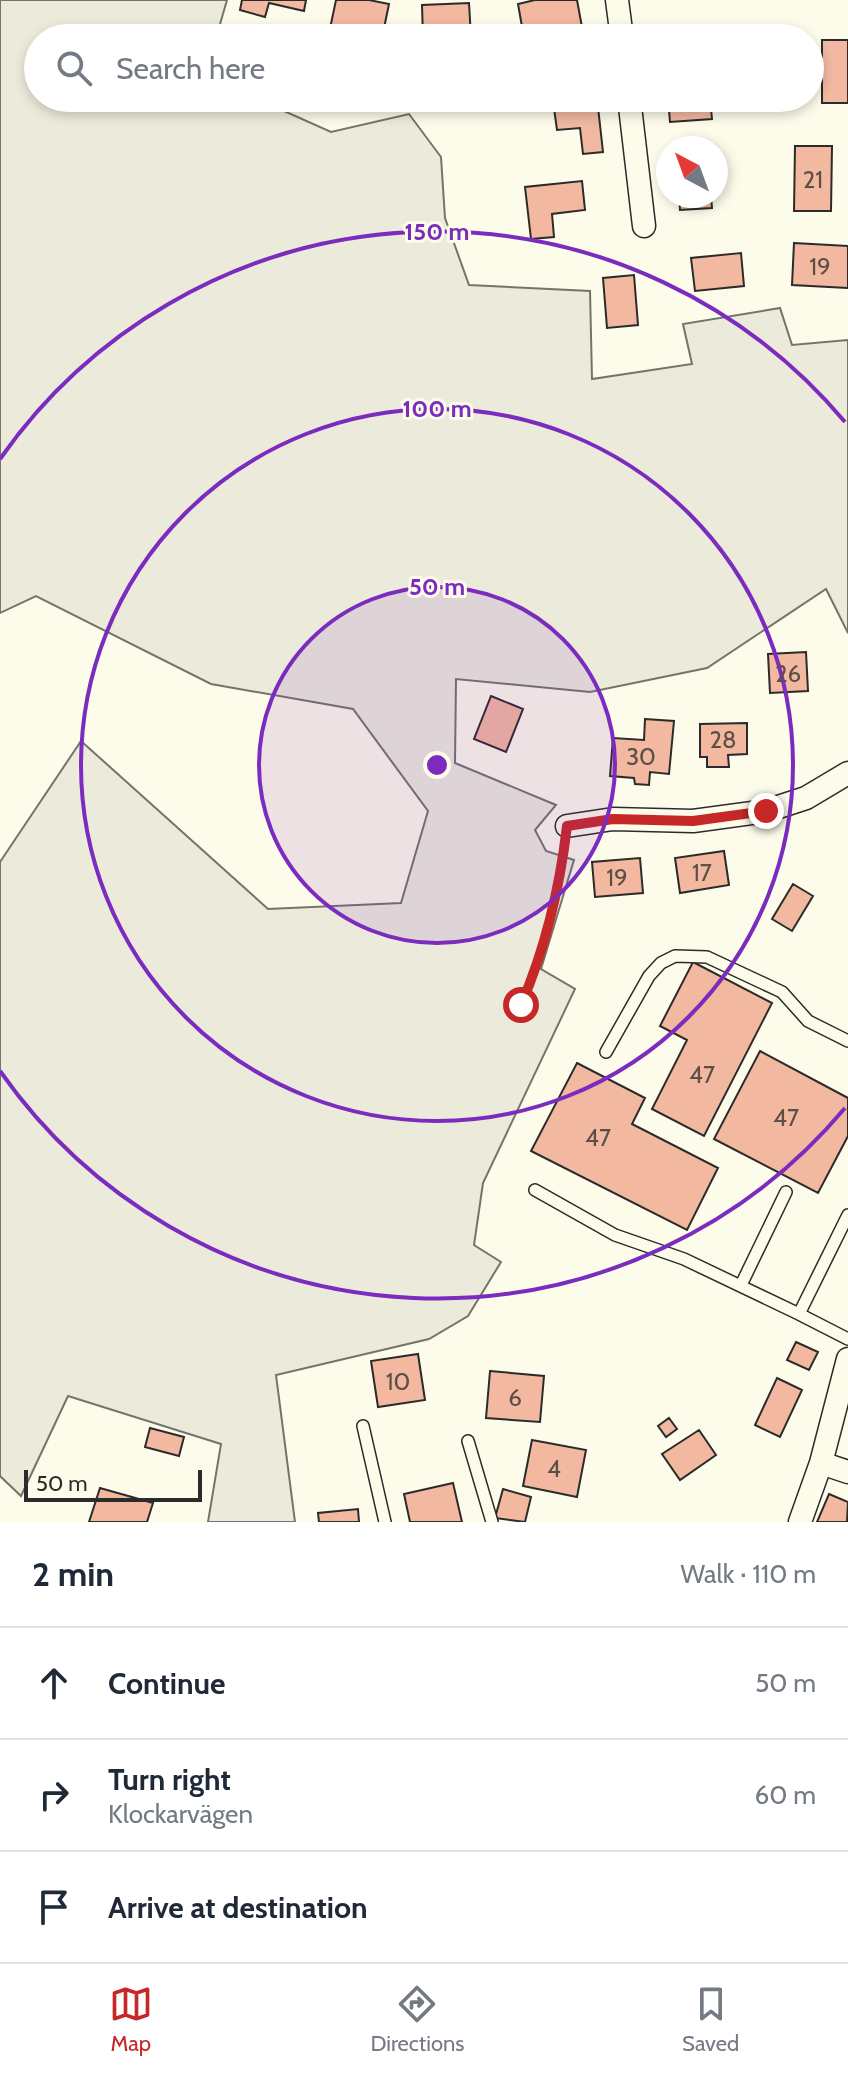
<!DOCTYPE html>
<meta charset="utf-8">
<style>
:root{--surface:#fff;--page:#f6f6f7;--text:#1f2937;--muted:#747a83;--line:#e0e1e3;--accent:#c62828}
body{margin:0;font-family:Cabin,sans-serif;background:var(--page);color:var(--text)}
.compass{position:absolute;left:656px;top:136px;width:72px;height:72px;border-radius:50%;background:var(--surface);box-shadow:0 4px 12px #0003;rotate:319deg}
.scale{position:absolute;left:24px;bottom:20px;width:178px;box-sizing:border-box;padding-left:8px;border:4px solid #2b2b2b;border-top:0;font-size:22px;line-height:28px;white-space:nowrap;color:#2b2b2b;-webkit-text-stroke:6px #fdfbea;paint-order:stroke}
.stop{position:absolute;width:24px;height:24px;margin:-18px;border:6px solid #c62828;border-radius:50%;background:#fff}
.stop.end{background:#c62828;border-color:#fff;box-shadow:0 2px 8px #0008}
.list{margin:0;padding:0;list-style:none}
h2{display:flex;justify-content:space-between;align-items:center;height:104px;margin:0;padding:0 32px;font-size:34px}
h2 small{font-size:26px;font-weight:400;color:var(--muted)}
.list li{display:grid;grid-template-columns:52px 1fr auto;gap:24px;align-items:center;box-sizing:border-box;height:112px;padding:0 32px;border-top:2px solid var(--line)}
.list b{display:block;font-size:30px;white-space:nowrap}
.list p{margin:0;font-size:26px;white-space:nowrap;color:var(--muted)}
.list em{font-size:26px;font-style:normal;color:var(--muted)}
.icon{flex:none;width:44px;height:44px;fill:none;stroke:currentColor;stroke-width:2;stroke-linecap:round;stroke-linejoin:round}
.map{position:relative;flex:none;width:848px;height:1522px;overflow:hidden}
.search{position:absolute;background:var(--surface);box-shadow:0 4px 12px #0003;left:24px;right:24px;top:24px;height:88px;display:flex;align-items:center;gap:20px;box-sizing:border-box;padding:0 28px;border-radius:44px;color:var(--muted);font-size:30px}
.sheet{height:440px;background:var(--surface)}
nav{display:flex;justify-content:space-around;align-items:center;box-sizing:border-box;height:112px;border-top:2px solid var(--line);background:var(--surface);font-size:22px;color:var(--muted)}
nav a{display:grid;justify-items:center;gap:4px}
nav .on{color:var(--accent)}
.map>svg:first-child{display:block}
</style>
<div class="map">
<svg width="848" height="1522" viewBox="0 0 848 1522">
<rect width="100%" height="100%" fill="#fdfbea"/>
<!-- green -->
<path fill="#ecebdb" stroke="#74746e" stroke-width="2" d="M0,0H227L216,38H38V98H255L331,132L409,114L441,157L445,218L469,285L590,291L592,379L692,364L683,324L780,308L792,345L848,340V633L826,589L707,668L590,692L456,679L455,763L556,805L535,830L546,851L574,860L541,969L575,989L483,1183L474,1245L501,1262L468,1316L429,1339L276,1375L295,1522H208L221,1444L68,1396L21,1496L0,1476V862L81,741L268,909L401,903L428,811L353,709L211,684L36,596L0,613Z"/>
<!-- building -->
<path fill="#f2b8a0" stroke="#2b2b2b" stroke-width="2" d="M242,0H306L304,11L269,3L265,17L240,10Z
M336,0H369L389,4L383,33L351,26L348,38H328Z
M535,0H577L582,27L524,38L518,4Z
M469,3L471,37L423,38L422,5Z
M822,40H848V103H822Z
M579,98H597L603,152L583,154L580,128L557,130L553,101Z
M668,98H710L712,119L670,122Z
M795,146H832L831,211H794Z
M582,181L585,210L552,214L554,237L531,239L525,187Z
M679,196H711L712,208L680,210Z
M794,243L848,246V288L792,285Z
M741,253L744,286L695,291L691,258Z
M634,275L638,325L607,328L603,278Z
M806,652L808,691L770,693L768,654Z
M491,696L523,709L506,752L474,739Z
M645,719L674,721L669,774L650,772L649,785L635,784L634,778L610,776L613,738L644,740Z
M747,723V754L728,755L729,767H707V757H700V724Z
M724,851L729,885L680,893L675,858Z
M640,858L643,893L595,897L592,862Z
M793,884L813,896L792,931L772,919Z
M693,962L772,1003L704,1136L652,1109L687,1040L660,1026Z
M760,1051L848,1098V1136L818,1193L714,1139Z
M577,1063L645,1098L632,1124L718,1168L687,1230L531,1151Z
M796,1342L818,1352L809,1370L787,1360Z
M418,1354L425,1400L378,1407L371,1361Z
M490,1371L544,1376L540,1422L486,1418Z
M777,1378L802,1390L780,1437L755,1425Z
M669,1418L677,1429L666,1437L658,1426Z
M150,1428L184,1437L179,1456L145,1447Z
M699,1430L716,1455L680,1480L662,1454Z
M532,1440L586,1450L577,1497L523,1486Z
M453,1483L462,1522H410L404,1494Z
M100,1488L153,1503L147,1522H89Z
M503,1489L531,1497L525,1522L495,1518Z
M829,1494L848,1502L847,1522H817Z
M358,1509L359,1522H319L318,1513Z"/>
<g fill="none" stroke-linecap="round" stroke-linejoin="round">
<defs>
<path id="lane" d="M606,1052L649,976L661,963L675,956L707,957L782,992L808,1021L848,1041
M535,1190L615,1235L684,1259L799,1314
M848,1215L799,1314L848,1339
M741,1285L786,1192
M363,1426L385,1522
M468,1441L492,1522"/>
<path id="street" d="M617,0L622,38
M629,98L644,226
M567,826L613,819L693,821L766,811L806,798L848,773
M821,1463L848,1472
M800,1522L821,1463L848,1359"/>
</defs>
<!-- lane casing -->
<use href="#lane" stroke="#2b2b2b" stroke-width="14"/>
<!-- street casing -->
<use href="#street" stroke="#2b2b2b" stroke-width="25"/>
<!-- path -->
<path stroke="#6a6964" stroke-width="4" stroke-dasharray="6 4" stroke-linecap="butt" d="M521,1005C540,960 559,896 565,848"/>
<!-- lane -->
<use href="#lane" stroke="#fdfbea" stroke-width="11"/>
<!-- street -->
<use href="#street" stroke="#fdfbea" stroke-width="22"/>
</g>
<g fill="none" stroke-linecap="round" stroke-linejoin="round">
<!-- route -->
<path stroke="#c62828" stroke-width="10" d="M521,1005C545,949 560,886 567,826L613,819L693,821L766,811"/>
</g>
<!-- distance rings -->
<circle cx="437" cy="765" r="178" fill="#7b2cbf" fill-opacity=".12"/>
<g fill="none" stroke="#7b2cbf" stroke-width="4">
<circle cx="437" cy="765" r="178"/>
<circle cx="437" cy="765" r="356"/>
<path d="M845 1108A533 533 0 0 1 0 1071M0 459A533 533 0 0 1 845 422"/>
</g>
<g text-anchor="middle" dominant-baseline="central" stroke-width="6" stroke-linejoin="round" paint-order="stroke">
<!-- number labels -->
<g font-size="24" fill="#5d4e48">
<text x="813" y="179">21</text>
<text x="820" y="266">19</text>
<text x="788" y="673">26</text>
<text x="723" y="739">28</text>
<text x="641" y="756">30</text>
<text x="702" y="872">17</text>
<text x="617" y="877">19</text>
<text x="702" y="1074">47</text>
<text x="786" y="1117">47</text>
<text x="598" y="1137">47</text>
<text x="398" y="1381">10</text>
<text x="515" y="1397">6</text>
<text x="554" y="1468">4</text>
</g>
</g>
<circle cx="437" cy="765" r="12" fill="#7b2cbf" stroke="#fdfbea" stroke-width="4"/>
<g font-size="24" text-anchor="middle" font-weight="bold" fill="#7b2cbf" stroke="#fdfbea" stroke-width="6" stroke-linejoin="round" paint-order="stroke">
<text x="437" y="240">150 m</text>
<text x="437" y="417">100 m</text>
<text x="437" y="595">50 m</text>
</g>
</svg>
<svg class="compass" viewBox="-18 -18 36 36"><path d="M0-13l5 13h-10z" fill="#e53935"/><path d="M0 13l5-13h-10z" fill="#747a83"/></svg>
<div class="scale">50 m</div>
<div class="stop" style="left:521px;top:1005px"></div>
<div class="stop end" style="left:766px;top:811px"></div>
<div class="search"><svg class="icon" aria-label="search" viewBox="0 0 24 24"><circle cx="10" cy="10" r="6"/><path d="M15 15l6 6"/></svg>Search here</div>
</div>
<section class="sheet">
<h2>2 min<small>Walk · 110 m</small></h2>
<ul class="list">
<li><svg class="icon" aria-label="ahead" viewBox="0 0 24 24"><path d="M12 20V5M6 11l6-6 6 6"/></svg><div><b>Continue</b></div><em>50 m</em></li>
<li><svg class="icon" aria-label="right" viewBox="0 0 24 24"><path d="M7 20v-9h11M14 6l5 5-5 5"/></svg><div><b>Turn right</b><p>Klockarvägen</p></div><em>60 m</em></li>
<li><svg class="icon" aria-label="arrive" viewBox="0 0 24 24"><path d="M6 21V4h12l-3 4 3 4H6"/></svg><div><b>Arrive at destination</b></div></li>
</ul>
</section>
<nav>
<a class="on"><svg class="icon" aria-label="map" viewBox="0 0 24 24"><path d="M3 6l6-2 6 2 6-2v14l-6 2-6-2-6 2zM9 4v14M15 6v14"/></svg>Map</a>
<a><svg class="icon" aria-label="directions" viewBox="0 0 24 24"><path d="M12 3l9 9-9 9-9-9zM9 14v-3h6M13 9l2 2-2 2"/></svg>Directions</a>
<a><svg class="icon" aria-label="saved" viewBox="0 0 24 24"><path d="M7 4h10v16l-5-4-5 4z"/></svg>Saved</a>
</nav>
